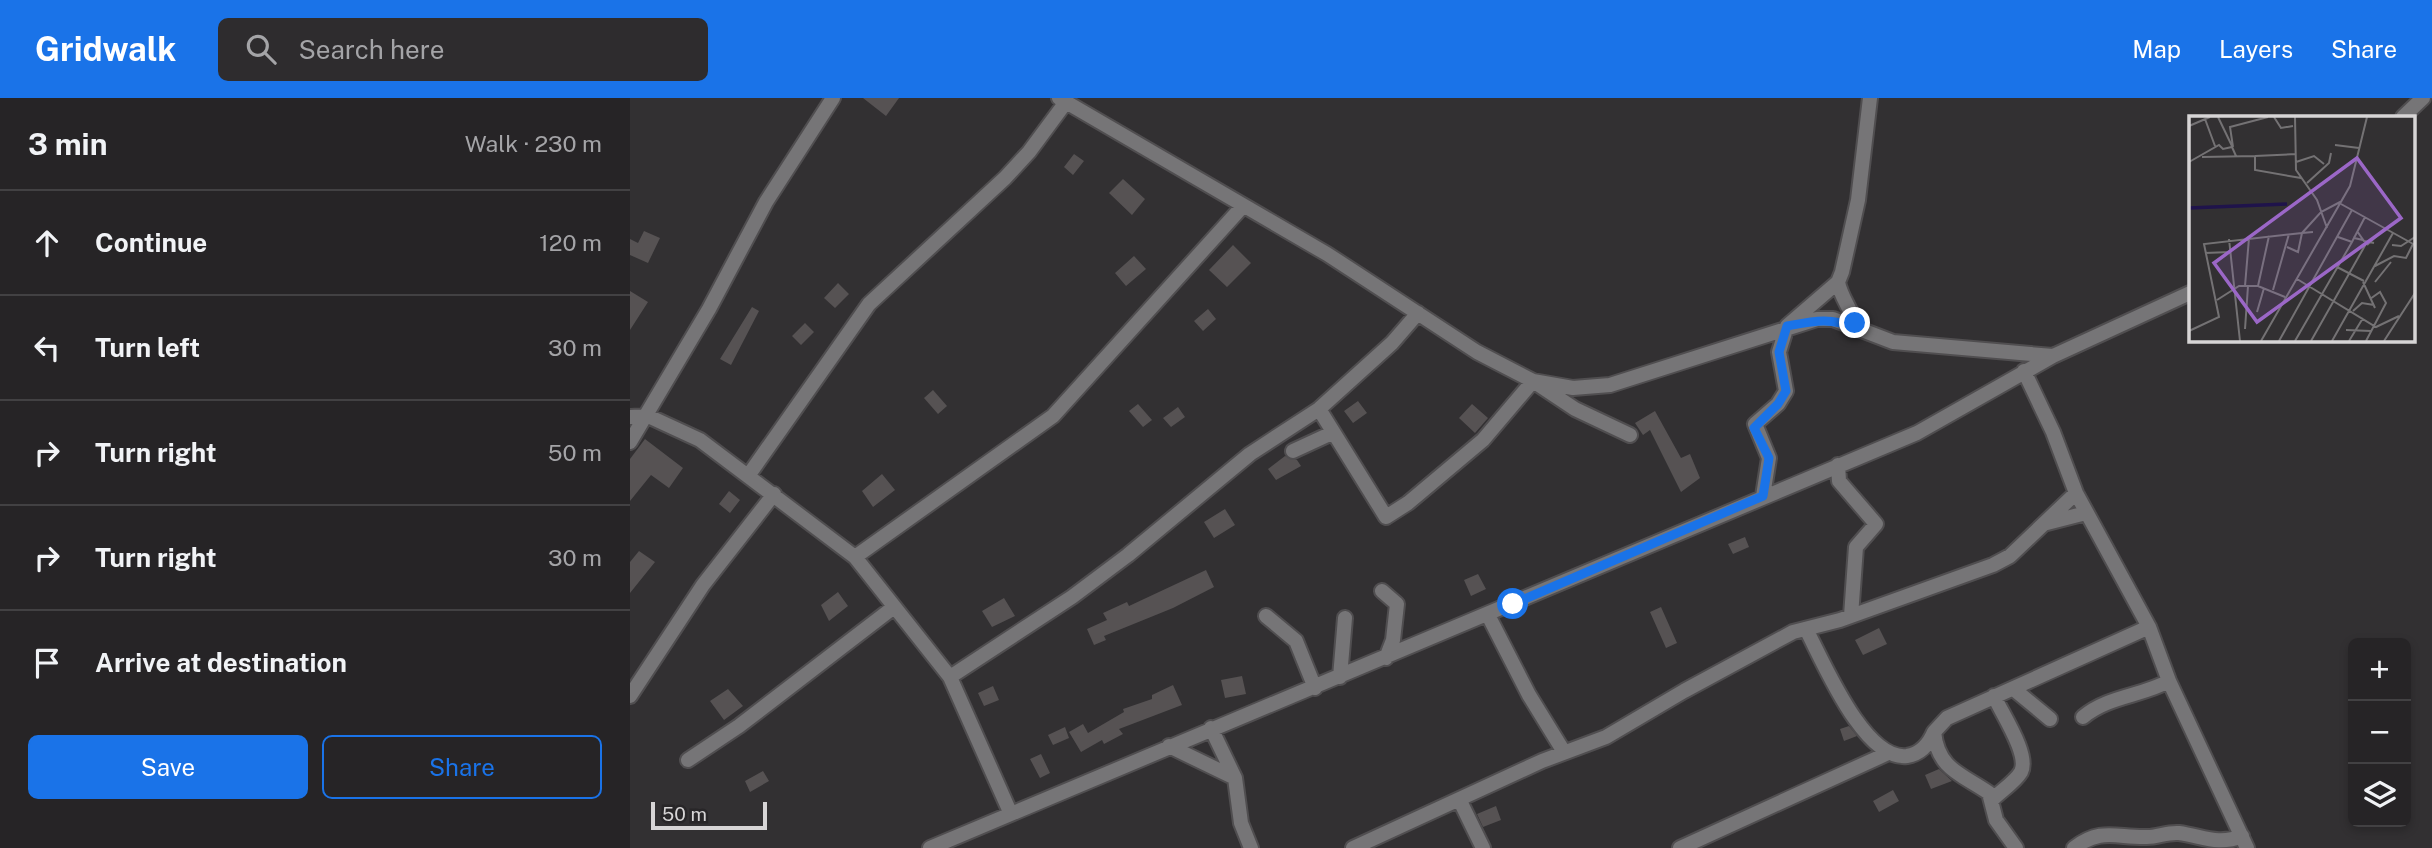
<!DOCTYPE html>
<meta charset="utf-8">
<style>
:root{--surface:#262426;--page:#2e2c2e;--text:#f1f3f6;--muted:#a4a4a7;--line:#424143;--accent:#1a73e8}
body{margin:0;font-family:"Public Sans",sans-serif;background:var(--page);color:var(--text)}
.controls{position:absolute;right:21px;bottom:21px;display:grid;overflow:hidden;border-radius:10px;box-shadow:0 4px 10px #0003}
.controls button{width:63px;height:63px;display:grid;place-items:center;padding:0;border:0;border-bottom:2px solid var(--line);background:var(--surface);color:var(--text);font:35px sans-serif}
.scale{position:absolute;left:21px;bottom:18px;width:116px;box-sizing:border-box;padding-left:7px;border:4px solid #d7d5d6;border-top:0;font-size:19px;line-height:24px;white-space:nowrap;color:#d7d5d6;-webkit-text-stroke:5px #282628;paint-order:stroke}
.stop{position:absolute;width:21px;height:21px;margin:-16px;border:5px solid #1a73e8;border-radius:50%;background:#fff}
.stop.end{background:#1a73e8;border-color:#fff;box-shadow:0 2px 7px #0008}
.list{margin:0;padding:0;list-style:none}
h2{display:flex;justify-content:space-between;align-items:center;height:91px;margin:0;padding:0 28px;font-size:30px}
h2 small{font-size:23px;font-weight:400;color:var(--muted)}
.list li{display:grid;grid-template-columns:46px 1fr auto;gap:21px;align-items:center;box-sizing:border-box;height:105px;padding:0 28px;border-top:2px solid var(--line)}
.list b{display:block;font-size:26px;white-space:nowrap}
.list em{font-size:23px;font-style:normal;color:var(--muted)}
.actions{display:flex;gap:14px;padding:21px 28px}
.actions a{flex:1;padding:16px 0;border:2px solid var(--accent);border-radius:10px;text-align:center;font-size:24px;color:var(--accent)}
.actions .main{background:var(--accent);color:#fff}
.icon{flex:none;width:38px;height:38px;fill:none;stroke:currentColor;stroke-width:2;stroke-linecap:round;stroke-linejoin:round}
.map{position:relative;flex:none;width:1802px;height:750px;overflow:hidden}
header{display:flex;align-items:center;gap:42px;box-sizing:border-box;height:98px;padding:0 35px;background:var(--accent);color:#fff}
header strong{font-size:33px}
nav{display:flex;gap:38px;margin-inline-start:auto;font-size:24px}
.search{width:490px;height:63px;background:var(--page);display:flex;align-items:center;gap:18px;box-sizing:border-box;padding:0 24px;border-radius:10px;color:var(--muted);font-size:26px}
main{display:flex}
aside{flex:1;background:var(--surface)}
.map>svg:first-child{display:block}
</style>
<header>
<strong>Gridwalk</strong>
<div class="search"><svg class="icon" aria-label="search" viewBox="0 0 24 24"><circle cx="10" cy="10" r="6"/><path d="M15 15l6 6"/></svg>Search here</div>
<nav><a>Map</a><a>Layers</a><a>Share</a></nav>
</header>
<main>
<aside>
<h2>3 min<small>Walk · 230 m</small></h2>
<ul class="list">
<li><svg class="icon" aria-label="ahead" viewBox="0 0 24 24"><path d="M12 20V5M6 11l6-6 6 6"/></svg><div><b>Continue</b></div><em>120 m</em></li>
<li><svg class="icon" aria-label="left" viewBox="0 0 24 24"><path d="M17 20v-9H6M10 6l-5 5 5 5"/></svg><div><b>Turn left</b></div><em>30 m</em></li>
<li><svg class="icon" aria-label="right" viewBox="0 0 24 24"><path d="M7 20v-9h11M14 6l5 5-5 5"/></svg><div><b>Turn right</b></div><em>50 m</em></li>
<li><svg class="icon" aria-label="right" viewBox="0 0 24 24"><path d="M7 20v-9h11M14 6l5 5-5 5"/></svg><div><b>Turn right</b></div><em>30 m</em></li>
<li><svg class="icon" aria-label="arrive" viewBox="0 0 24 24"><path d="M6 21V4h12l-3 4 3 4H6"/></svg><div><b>Arrive at destination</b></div></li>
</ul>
<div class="actions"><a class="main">Save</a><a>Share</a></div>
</aside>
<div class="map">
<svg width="1802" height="750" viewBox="0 0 1802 750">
<rect width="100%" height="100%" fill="#323032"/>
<!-- building -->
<path fill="#565253" d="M233,0H269L256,18Z
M444,56L454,63L443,77L434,69Z
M493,81L515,101L502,117L479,95Z
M14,133L30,140L18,165L0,157V141L8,145Z
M603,147L621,165L597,189L579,172Z
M504,158L516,171L496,188L485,175Z
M208,185L219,196L205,210L194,200Z
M0,193L18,204L0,232Z
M122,209L129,213L101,267L90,261Z
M578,211L586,221L573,233L564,223Z
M175,225L184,234L171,247L162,238Z
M303,292L317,308L308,316L294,300Z
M728,303L737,315L723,325L714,313Z
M508,306L522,322L513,329L499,313Z
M842,306L858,320L845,335L829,320Z
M548,309L555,319L541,329L533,320Z
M1025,313L1051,360L1060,356L1070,380L1051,394L1020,332L1013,337L1005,325Z
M15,341L53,370L39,390L21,377L0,403V361Z
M655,358L667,362L671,368L646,382L638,371Z
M252,376L265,392L243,409L232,393Z
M99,393L110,402L100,415L89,406Z
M595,411L605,427L584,440L574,424Z
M1115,439L1119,449L1103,456L1098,446Z
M9,453L25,464L0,495V464Z
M576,472L584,489L543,510L474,538L476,542L464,547L457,531L477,522L473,515L497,504L499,508Z
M848,476L856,491L841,498L834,482Z
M208,494L218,508L199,523L191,507Z
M374,500L385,518L362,529L352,513Z
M1031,509L1047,545L1036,550L1020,514Z
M1249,530L1257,546L1233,557L1225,542Z
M612,578L616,596L595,600L591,582Z
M543,587L552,607L489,631L493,636L474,646L472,642L451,654L439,634L453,626L458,635L494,614L493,611L522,601V597Z
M363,588L369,602L354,608L348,595Z
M98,591L113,608L94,622L80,603Z
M1219,628L1227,638L1214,643L1210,631Z
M435,629L439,640L423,647L418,637Z
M411,656L420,675L410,680L400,661Z
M1309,671L1322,683L1301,691L1295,677Z
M133,673L139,683L120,694L115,683Z
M1263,692L1269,703L1249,714L1243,703Z
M866,708L871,722L853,729L847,716Z"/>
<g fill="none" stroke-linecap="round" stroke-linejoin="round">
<defs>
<path id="street" d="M429,0L697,156L847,254L903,283L943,290L980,287L1187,221H1203L1263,244L1423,258
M1773,19L1793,0
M1208,184C1211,201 1223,212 1226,230
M1394,273L1423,334L1446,395L1519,529L1539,583L1617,750
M689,311L756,419L778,405L853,342L903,283L945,311L1000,337
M0,319L18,318L70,342L225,459L320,579L380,714
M0,344L79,211L136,104L203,0
M663,353L702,335
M1208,367L1209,383L1246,426L1226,449L1221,518
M118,378L239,206L375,80L399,54L436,4
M1133,398L1139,360L1125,326L1148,306L1156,293L1149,254L1157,228L1208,184L1212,174L1228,102L1240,0
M1417,425L1456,415
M225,459L423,318L612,109
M752,493L767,506L763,542L756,560
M858,517L899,597L934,654
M636,518L666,543L685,590
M1176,531C1193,563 1234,663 1277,658C1290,656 1299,646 1304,634C1308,672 1332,676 1359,695L1366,722L1386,750
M320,579L442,499L498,457L620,356L689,311L762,245L788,215
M710,579L715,520
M1385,592L1420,621
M0,598L73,487L144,396
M1453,619C1478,598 1512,598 1539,583
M581,630L605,680L611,725L621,750
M1304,634L1317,620L1519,529
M539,648L605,680
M58,662L109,628L264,509
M1363,701C1371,693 1385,684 1391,674C1400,657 1372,616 1364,598
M830,703L853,750
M300,750L1287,335L1423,258L1560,195
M723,750L912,663L976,639L1054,593L1163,534L1210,522L1363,467L1380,458L1446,395
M1050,750L1256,656
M1444,750C1471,729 1487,740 1517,739C1528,739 1537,734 1549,735C1572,738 1588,748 1612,738"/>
</defs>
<!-- street casing -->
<use href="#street" stroke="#504e50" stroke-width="18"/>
<!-- street -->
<use href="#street" stroke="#767577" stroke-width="14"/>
</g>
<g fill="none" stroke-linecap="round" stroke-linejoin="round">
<!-- route -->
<path stroke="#1a73e8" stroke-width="9" d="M883,506L1133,398L1139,360L1124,330L1148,306L1156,293L1149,254L1157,228C1184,223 1200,219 1226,230L1225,225"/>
</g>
<!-- overview -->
<g transform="translate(1559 18)">
<rect width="226" height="226" fill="#323032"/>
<path fill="none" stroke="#1f134b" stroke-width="3.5" d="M0,92L98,88"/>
<path fill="none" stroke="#747274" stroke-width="2" d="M29,1L43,30M85,1L92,12L104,10M106,1L107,54L128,84L138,112M16,3L26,30M0,10L21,1M146,29L170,32M44,31L41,11L79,1M66,40L107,38M13,41L66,40V54L112,62M0,46L30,29L34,33L43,31L47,40M107,46L125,40L135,48M118,67L140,47L142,37M152,88L226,129M168,115L175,125L185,127M149,121L163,126L165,122L174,124M165,122L176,101M40,123L51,225M178,129L196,112M203,129L212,130L226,121M98,131L109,136L113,117L124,116M16,137L41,136M186,150L205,140L217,142L224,128M148,151L175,165M108,163L187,211L210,200M174,166L186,192M186,166L202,146M56,170L60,122M69,170L80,120M84,174L100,118M28,184L50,170H69L96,181M164,195L173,187L185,189M68,196L75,172M56,213L59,170M157,214L182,215M0,215L30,201L15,128L113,117L132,96L153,85M72,225L161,70L178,1M90,225L163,94M106,225L163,126M122,225L178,126M143,225L204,117M160,225L174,202M177,225L197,187L191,176L181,183M195,225L226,177"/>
<path fill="#9b67c7" fill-opacity="0.15" stroke="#9b67c7" stroke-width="3.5" d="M168,42L212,102L68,206L25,147Z"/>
<rect width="226" height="226" fill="none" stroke="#d7d5d6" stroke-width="3.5"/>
</g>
</svg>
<div class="controls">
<button>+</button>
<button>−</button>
<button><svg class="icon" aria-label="layers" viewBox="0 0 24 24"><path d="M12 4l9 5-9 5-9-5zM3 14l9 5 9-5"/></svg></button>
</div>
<div class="scale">50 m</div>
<div class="stop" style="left:883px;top:506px"></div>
<div class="stop end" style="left:1225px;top:225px"></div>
</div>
</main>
